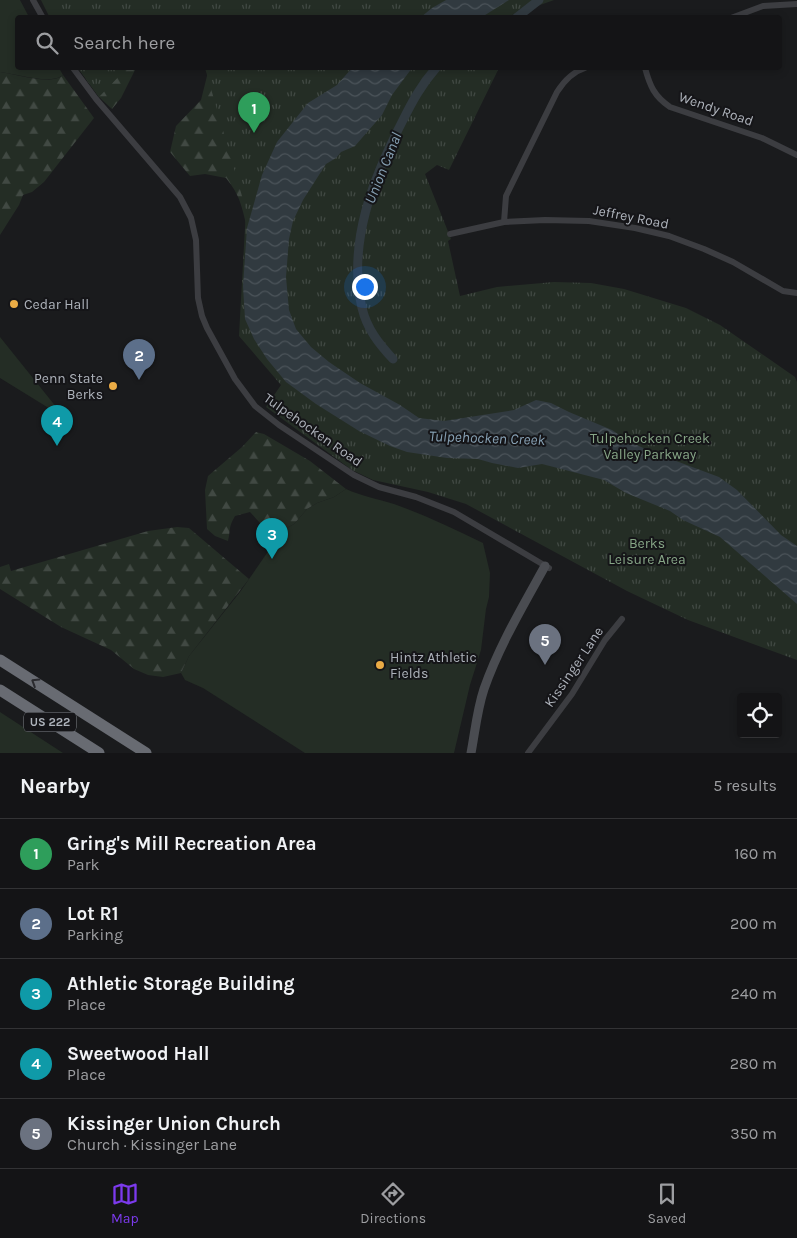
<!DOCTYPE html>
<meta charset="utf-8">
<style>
:root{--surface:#141416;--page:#1d1d1f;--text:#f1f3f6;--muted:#9d9ea1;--line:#333335;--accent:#7c3aed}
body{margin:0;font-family:Karla,sans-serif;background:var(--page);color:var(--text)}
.controls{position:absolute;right:15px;bottom:15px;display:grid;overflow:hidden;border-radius:5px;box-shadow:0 2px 8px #0003}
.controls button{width:45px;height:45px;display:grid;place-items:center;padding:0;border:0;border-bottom:1px solid var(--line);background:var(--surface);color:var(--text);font:25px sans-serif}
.you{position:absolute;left:364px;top:286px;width:18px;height:18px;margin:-12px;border:4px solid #fff;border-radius:50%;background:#1a73e8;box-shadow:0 0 0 8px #1a73e833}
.badge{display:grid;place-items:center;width:32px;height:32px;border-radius:50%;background:var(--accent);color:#fff;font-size:16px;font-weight:700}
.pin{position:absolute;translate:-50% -41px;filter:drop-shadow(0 1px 2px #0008)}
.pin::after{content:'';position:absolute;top:26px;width:18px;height:15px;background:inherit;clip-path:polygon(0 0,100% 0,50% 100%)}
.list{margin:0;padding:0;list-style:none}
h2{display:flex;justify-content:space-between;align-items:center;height:65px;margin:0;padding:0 20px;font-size:21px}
h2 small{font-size:16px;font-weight:400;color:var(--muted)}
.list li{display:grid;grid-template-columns:32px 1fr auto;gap:15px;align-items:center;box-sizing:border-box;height:70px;padding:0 20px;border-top:1px solid var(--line)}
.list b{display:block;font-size:19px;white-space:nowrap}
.list p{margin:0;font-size:16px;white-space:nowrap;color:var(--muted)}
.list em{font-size:16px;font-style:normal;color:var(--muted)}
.icon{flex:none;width:28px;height:28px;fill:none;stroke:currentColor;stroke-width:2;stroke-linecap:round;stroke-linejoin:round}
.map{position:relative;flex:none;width:797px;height:753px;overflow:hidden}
.search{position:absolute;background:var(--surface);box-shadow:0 2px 8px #0003;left:15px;right:15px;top:15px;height:55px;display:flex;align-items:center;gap:12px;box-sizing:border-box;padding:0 18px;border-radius:5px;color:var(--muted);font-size:19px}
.sheet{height:415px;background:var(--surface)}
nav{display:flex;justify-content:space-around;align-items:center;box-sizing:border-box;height:70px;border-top:1px solid var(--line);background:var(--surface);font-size:14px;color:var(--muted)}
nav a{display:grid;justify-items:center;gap:2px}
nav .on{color:var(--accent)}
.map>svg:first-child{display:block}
</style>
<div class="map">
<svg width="797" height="753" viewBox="0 0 797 753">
<defs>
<pattern id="forest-firs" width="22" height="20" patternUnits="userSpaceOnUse" patternTransform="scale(1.25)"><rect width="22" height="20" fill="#242d25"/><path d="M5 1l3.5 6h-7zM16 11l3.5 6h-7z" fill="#414943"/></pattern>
<pattern id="park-tufts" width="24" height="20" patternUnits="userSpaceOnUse" patternTransform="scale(1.25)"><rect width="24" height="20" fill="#242d25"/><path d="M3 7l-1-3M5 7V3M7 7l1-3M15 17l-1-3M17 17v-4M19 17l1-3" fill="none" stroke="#414943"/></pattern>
<pattern id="water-waves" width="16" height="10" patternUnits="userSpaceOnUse" patternTransform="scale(1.25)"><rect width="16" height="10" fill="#313a40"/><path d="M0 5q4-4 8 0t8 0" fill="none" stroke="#4c545a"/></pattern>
</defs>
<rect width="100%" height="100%" fill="#1a1b1d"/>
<!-- green -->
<path fill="#242d25" d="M0,0H20L29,17L18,18V68H59L63,75C51,85 16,74 0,72Z
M0,337L61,413L60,415L0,378Z
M346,489C361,496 378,499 394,504C425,515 454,529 483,543L490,573L489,597L486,609L481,650L470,685L454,753H305L203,688L185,680L181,673L189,656L240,592L283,530L294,524L307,509L317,503L334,497Z
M0,712L63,753H0Z"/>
<!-- forest -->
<path fill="url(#forest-firs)" d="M78,68H136L121,98L112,109L99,97Z
M209,68H352L247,228C242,207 240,195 226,178L205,174L190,176L170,152L176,126L201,100Z
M0,72C16,74 51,86 63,75L94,118L44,182L32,192L23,195L19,205L0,235Z
M256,432L264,434L310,461L346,489L334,497L317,503L307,509L294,524L283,530L272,545L260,533V523L250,512L235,516C228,528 231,529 228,541L215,536L207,529L205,490L208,476L242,447Z
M177,527L189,528L249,579L189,656L181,673L163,677L148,675L134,669L111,650L61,627L0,589V567L9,564L11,571L148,531Z"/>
<!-- park -->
<path fill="url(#park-tufts)" d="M41,0H554L504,18H50Z
M78,68H127L99,97Z
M205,68H493L498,70L449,170L437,165L425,174L451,239L448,241L460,296L497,287L554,282L591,283L624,289L686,308L720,325L795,377L797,382V660L688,620L627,591L466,504L428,492L373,480L352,470L337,459L266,407L281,385L239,336L246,210Z"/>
<!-- water -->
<path fill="url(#water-waves)" d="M446,0H509L482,17H421L432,8Z
M352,68H412L392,95L382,115L355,146L341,152L336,158L326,164L303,200L293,221L289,239L286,277L289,310L296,329L311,347L329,362L360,383L400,405L419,418L444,421L514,410L536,400L551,403L569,412L612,430L628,441L652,452L719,477L737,490L781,535L797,546V604L720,537L683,520L670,511L626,493L604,480L542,464L518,468L492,463L478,459L447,458L407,452L390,446L359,431L316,404L286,382L267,359L254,339L245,319L243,286L247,228L262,175L277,142L308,103L337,85Z"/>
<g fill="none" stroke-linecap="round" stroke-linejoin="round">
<!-- canal -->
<path stroke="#313a40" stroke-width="9" d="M516,18L539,0
M393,359C379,344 367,329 362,308C347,244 373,178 402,122C412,102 421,85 436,68"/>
<!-- street -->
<path stroke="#3c3d41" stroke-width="6" d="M33,0L43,18
M731,18L763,6L797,4
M73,68L96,99L180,197L191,218L196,240L198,298L202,316L207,328L235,379L255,406L279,425L354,475L379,487L416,497L454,512L549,568
M645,68C650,86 654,96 670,107L762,138L797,155
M504,222L506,196L557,92C564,81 572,72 585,68
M450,234L504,222L545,220L589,221L635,228L669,236L704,249L733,262L783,291L797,293
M528,753L572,694L605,640L622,619"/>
<!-- secondary -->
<path stroke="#4a4c51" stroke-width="9" d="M471,753C475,732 477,710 484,689C499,646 523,606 545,566"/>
<!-- highway -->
<path stroke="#686b72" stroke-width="11" d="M0,660L146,753
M0,690L99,753"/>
</g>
<!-- one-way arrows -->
<defs><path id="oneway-chevron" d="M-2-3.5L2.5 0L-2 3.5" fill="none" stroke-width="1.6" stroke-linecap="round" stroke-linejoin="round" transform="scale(1.25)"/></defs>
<use stroke="#2a2a2e" href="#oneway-chevron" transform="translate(35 682) rotate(-148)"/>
<!-- markers -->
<g fill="#eaab45" stroke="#151518" stroke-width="2">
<circle cx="14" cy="304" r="5"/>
<circle cx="113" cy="386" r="5"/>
<circle cx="380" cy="665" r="5"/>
</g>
<g text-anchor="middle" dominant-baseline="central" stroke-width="4" stroke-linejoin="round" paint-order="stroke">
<!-- shield labels -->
<rect fill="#151518" stroke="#80848a" stroke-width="1" x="24" y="712.5" width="52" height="19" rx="4"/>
<g font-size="12" font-weight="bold" fill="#aeb3bb">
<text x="50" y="722">US 222</text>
</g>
<!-- street labels -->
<g font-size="14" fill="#aeb3bb" stroke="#151518">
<text transform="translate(716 109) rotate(19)">Wendy Road</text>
<text transform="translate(631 217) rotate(11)">Jeffrey Road</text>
<text transform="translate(313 430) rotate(35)">Tulpehocken Road</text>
<text transform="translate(574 667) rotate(-56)">Kissinger Lane</text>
</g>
<!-- poi labels -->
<g font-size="14" fill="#aeb3bb" stroke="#151518" text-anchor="start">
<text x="24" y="304">Cedar Hall</text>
<text x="103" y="378" text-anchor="end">Penn State<tspan x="103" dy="16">Berks</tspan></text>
<text x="390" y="657">Hintz Athletic<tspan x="390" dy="16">Fields</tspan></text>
</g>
<!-- park labels -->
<g font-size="14" fill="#86a586" stroke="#151518">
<text x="650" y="438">Tulpehocken Creek<tspan x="650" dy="16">Valley Parkway</tspan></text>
<text x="647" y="543">Berks<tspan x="647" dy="16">Leisure Area</tspan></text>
</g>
<!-- water labels -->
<g font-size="15" font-style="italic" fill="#87a1b4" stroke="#151518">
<text transform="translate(383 168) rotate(-68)">Union Canal</text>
<text transform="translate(487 438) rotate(2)">Tulpehocken Creek</text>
</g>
</g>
</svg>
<div class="controls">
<button><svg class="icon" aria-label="locate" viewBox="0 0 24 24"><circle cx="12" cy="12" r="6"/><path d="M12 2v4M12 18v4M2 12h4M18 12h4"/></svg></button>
</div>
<div class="you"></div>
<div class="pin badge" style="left:254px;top:133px;background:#2e9e5b">1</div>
<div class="pin badge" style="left:139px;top:380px;background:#5c6f8a">2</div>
<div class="pin badge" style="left:272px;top:559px;background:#0f9aa8">3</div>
<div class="pin badge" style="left:57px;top:446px;background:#0f9aa8">4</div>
<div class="pin badge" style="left:545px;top:665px;background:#6b7280">5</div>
<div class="search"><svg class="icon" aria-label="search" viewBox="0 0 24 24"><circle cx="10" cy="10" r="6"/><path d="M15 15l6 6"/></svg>Search here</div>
</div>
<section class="sheet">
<h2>Nearby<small>5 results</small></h2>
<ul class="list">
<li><span class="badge" style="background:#2e9e5b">1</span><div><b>Gring's Mill Recreation Area</b><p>Park</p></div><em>160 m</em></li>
<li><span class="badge" style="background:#5c6f8a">2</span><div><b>Lot R1</b><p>Parking</p></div><em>200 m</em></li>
<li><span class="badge" style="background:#0f9aa8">3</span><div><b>Athletic Storage Building</b><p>Place</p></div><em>240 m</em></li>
<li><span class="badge" style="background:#0f9aa8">4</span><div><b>Sweetwood Hall</b><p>Place</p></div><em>280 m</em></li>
<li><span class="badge" style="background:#6b7280">5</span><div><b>Kissinger Union Church</b><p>Church · Kissinger Lane</p></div><em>350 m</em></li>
</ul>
</section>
<nav>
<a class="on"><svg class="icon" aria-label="map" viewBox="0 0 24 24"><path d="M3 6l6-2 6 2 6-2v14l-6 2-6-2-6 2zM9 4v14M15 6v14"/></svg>Map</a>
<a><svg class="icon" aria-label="directions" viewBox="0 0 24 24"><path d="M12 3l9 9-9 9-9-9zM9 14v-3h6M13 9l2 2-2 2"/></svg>Directions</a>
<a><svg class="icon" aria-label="saved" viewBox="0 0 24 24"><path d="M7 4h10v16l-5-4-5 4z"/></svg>Saved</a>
</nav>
